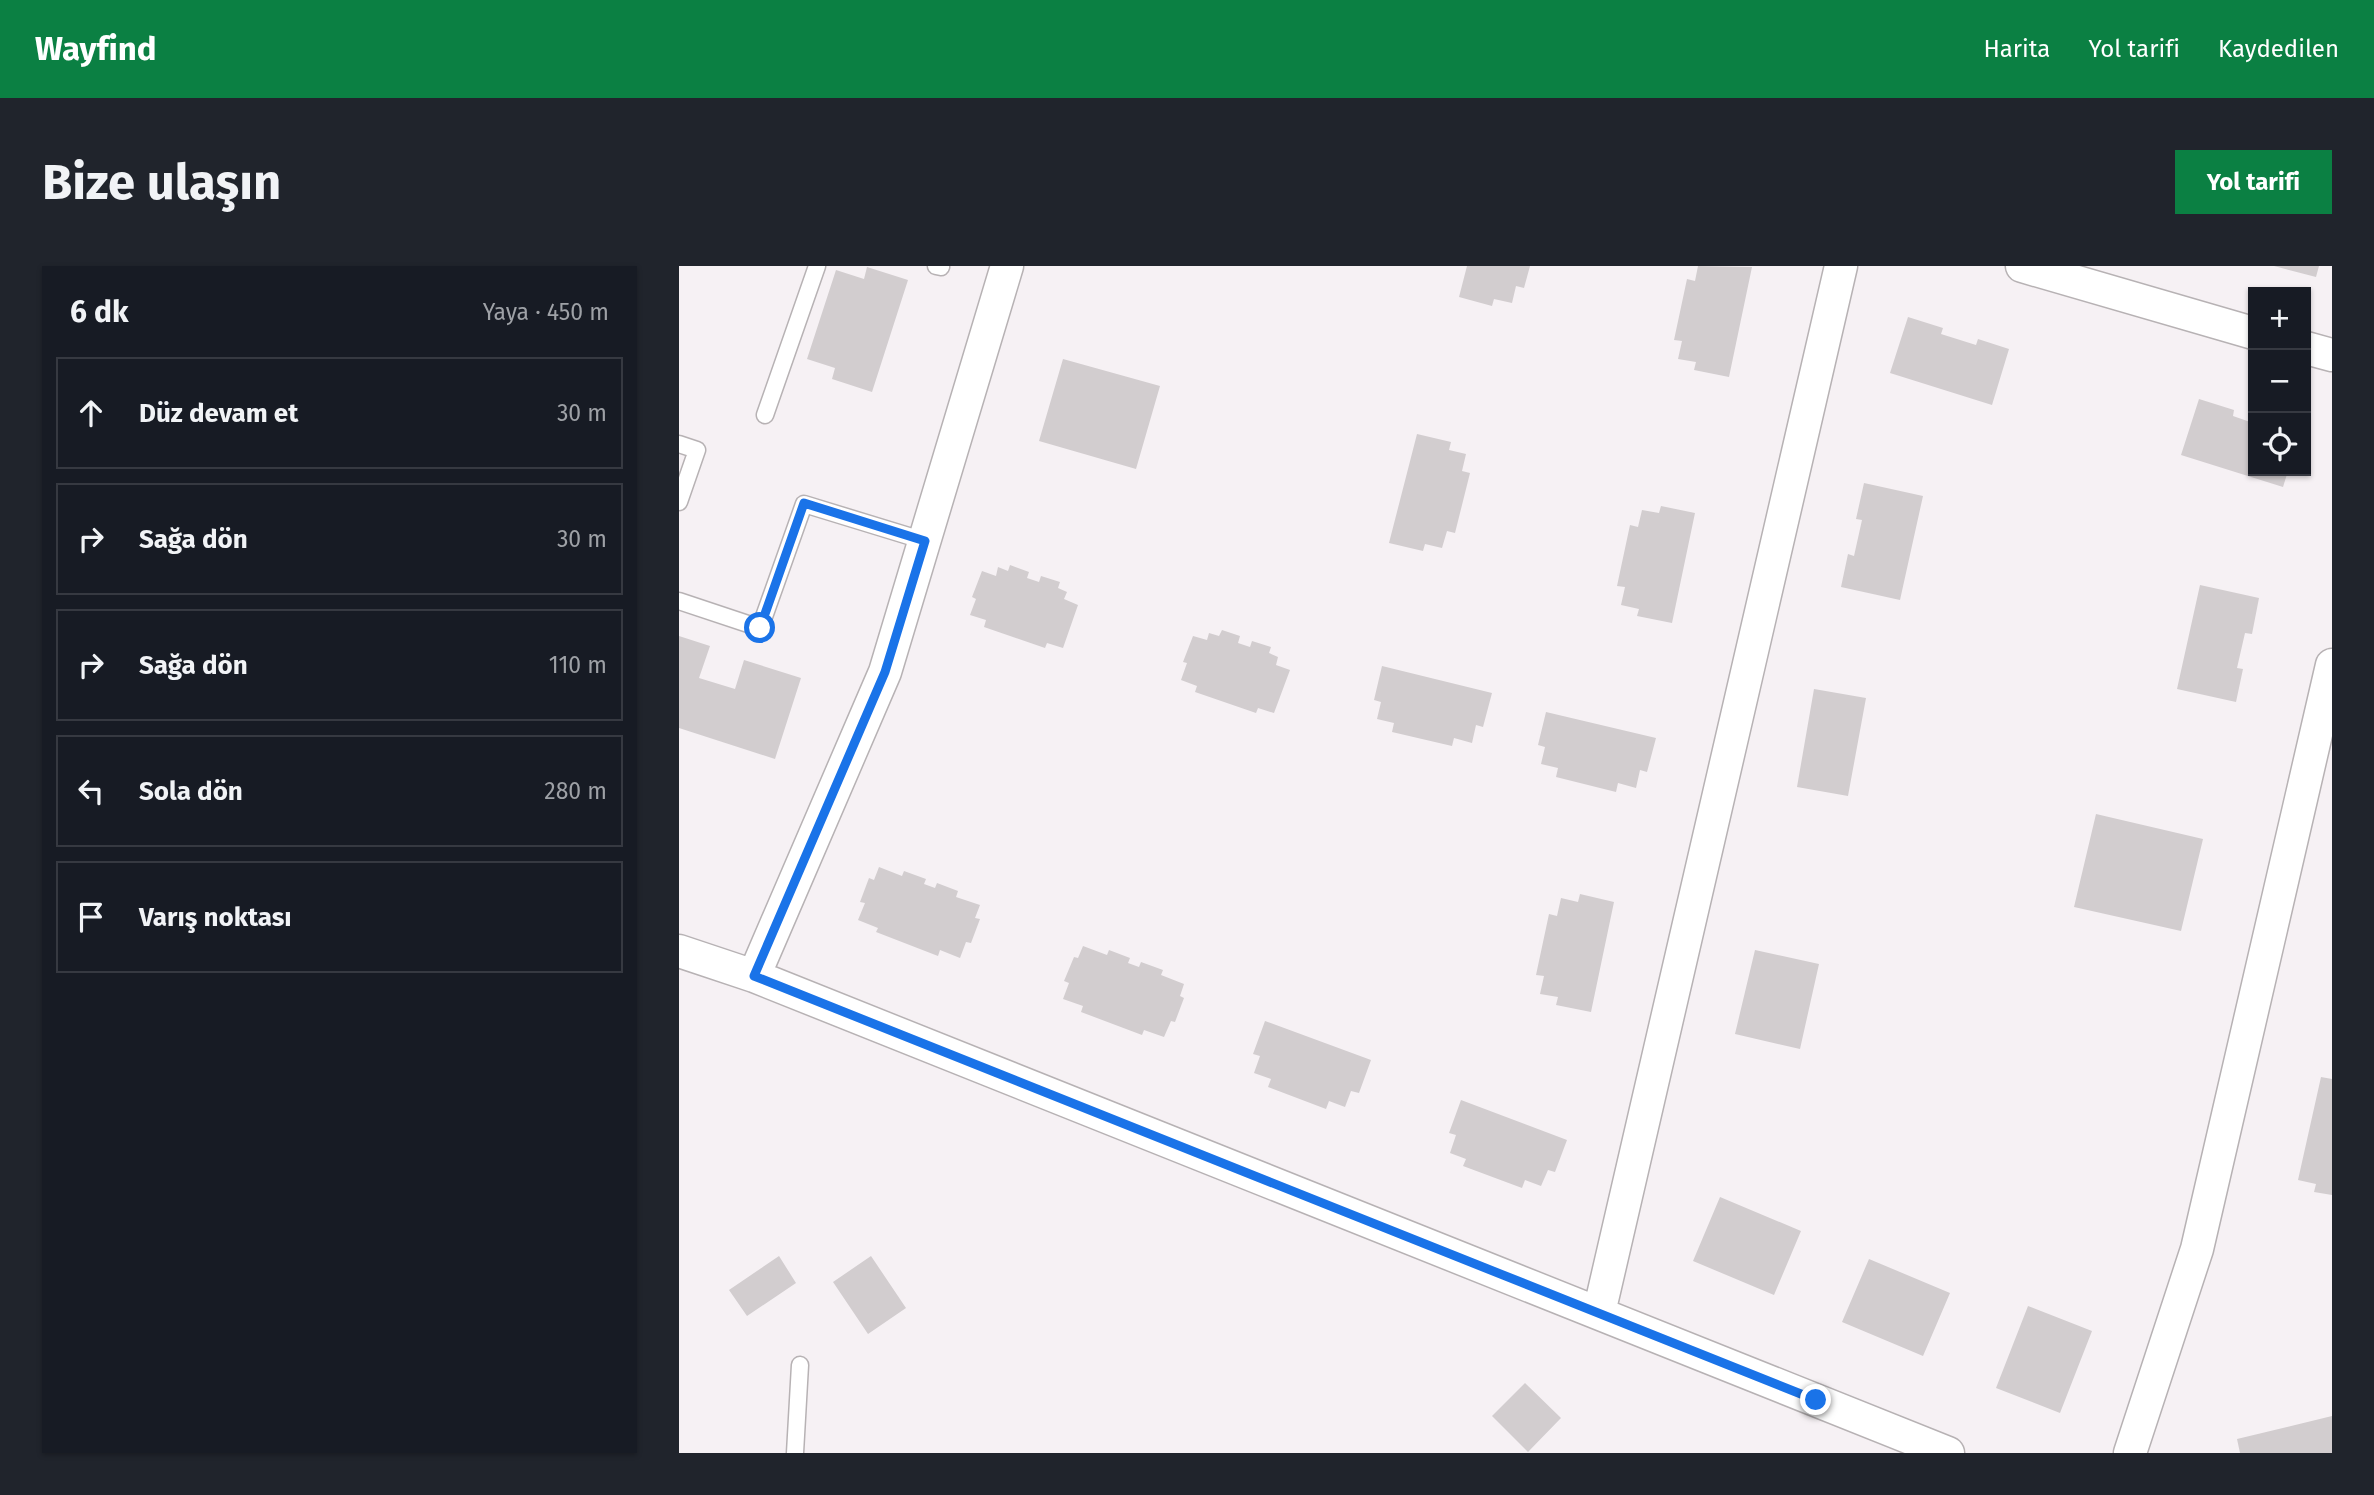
<!DOCTYPE html>
<html lang="tr">
<meta charset="utf-8">
<style>
:root{--surface:#171b24;--page:#20242c;--text:#f1f3f6;--muted:#9ea1a6;--line:#363941;--accent:#0b8043}
body{margin:0;font-family:"Fira Sans",sans-serif;background:var(--page);color:var(--text)}
.controls{position:absolute;right:21px;top:21px;display:grid;overflow:hidden;border-radius:0px;box-shadow:0 2px 5px #0004}
.controls button{width:63px;height:63px;display:grid;place-items:center;padding:0;border:0;border-bottom:2px solid var(--line);background:var(--surface);color:var(--text);font:35px sans-serif}
.stop{position:absolute;width:21px;height:21px;margin:-16px;border:5px solid #1a73e8;border-radius:50%;background:#fff}
.stop.end{background:#1a73e8;border-color:#fff;box-shadow:0 2px 7px #0008}
.list{margin:0;padding:0;list-style:none}
h2{display:flex;justify-content:space-between;align-items:center;height:91px;margin:0;padding:0 28px;font-size:30px}
h2 small{font-size:23px;font-weight:400;color:var(--muted)}
.list li{display:grid;grid-template-columns:46px 1fr auto;gap:21px;align-items:center;box-sizing:border-box;height:112px;margin:0 14px 14px;padding:0 14px;border:2px solid var(--line);border-radius:0px}
.list b{display:block;font-size:26px;white-space:nowrap}
.list em{font-size:23px;font-style:normal;color:var(--muted)}
.icon{flex:none;width:38px;height:38px;fill:none;stroke:currentColor;stroke-width:2;stroke-linecap:round;stroke-linejoin:round}
.map{position:relative;flex:none;width:1653px;height:1187px;overflow:hidden;border-radius:0px}
header{display:flex;align-items:center;gap:42px;box-sizing:border-box;height:98px;padding:0 35px;background:var(--accent);color:#fff}
header strong{font-size:33px}
nav{display:flex;gap:38px;margin-inline-start:auto;font-size:24px}
.intro{display:flex;align-items:center;justify-content:space-between;box-sizing:border-box;height:168px;padding:0 42px}
h1{margin:0;font-size:49px}
.button{padding:18px 32px;border-radius:0px;background:var(--accent);color:#fff;font-size:24px;font-weight:700}
main{display:flex;gap:42px;padding:0 42px}
aside{flex:1;background:var(--surface);border-radius:0px;box-shadow:0 2px 5px #0004}
.map>svg:first-child{display:block}
</style>
<header>
<strong>Wayfind</strong>
<nav><a>Harita</a><a>Yol tarifi</a><a>Kaydedilen</a></nav>
</header>
<div class="intro"><h1>Bize ulaşın</h1><a class="button">Yol tarifi</a></div>
<main>
<aside>
<h2>6 dk<small>Yaya · 450 m</small></h2>
<ul class="list">
<li><svg class="icon" aria-label="ahead" viewBox="0 0 24 24"><path d="M12 20V5M6 11l6-6 6 6"/></svg><div><b>Düz devam et</b></div><em>30 m</em></li>
<li><svg class="icon" aria-label="right" viewBox="0 0 24 24"><path d="M7 20v-9h11M14 6l5 5-5 5"/></svg><div><b>Sağa dön</b></div><em>30 m</em></li>
<li><svg class="icon" aria-label="right" viewBox="0 0 24 24"><path d="M7 20v-9h11M14 6l5 5-5 5"/></svg><div><b>Sağa dön</b></div><em>110 m</em></li>
<li><svg class="icon" aria-label="left" viewBox="0 0 24 24"><path d="M17 20v-9H6M10 6l-5 5 5 5"/></svg><div><b>Sola dön</b></div><em>280 m</em></li>
<li><svg class="icon" aria-label="arrive" viewBox="0 0 24 24"><path d="M6 21V4h12l-3 4 3 4H6"/></svg><div><b>Varış noktası</b></div></li>
</ul>
</aside>
<div class="map">
<svg width="1653" height="1187" viewBox="0 0 1653 1187">
<rect width="100%" height="100%" fill="#f6f1f4"/>
<!-- building -->
<path fill="#d2cdcf" d="M788,0H851L845,22L837,20L833,37L815,33L813,40L780,31Z
M1019,0L1073,1L1050,111L1015,104L1017,96L999,93L1003,75L995,74L1008,13L1016,15Z
M1595,0H1640L1637,11Z
M188,1L229,14L193,126L153,113L156,102L128,93L157,4L185,13Z
M1229,51L1264,62L1262,68L1297,79L1299,73L1330,83L1313,139L1211,107Z
M384,93L481,120L457,203L360,175Z
M1520,133L1555,144L1554,150L1574,157V205H1609L1604,221L1502,189Z
M738,168L772,176L770,184L787,188L783,205L791,207L776,267L768,265L763,282L746,278L744,285L710,277Z
M1185,217L1244,230L1221,334L1162,321L1169,288L1175,290L1183,254L1177,253Z
M982,240L1016,247L993,357L958,350L960,343L942,339L946,321L938,320L951,259L959,261L963,244L980,247Z
M331,299L350,306L348,312L360,316L362,310L381,316L379,322L388,326L385,333L399,339L384,382L368,377L366,382L305,361L307,354L291,349L297,333L293,331L303,305L317,310L319,301L329,305Z
M1521,319L1580,332L1573,368L1566,367L1558,402L1564,403L1557,436L1498,423Z
M543,364L561,370L559,377L571,381L573,375L592,381L590,387L599,391L597,399L611,404L595,447L579,442L577,447L516,426L518,420L502,414L508,397L504,396L514,370L528,374L530,367L540,370Z
M0,370L31,380L20,412L56,423L65,394L122,412L96,493L0,462Z
M703,400L813,427L804,461L797,459L793,477L775,472L773,480L713,466L715,457L698,453L702,436L695,434Z
M1135,423L1187,432L1169,530L1118,521Z
M867,446L977,472L968,506L961,504L957,522L939,517L937,526L877,511L879,502L862,498L866,481L859,479Z
M1417,548L1524,573L1502,665L1395,641Z
M200,601L223,610L225,605L247,613L245,618L256,622L258,617L279,625L277,631L301,639L296,652L301,653L292,677L287,676L281,692L261,684L259,690L197,666L199,662L179,654L186,637L181,636L190,612L195,614Z
M901,628L935,636L912,746L877,739L879,731L861,728L865,710L857,709L870,648L878,650L882,632L899,636Z
M404,680L428,689L430,684L451,692L449,697L460,701L462,696L484,704L482,709L505,718L501,730L505,732L496,756L492,755L485,771L465,764L463,769L402,746L404,740L384,733L390,717L385,715L395,691L399,692Z
M1076,684L1140,698L1121,783L1056,768Z
M586,755L692,794L680,827L672,825L666,841L650,835L647,843L589,821L592,813L575,807L581,790L574,788Z
M1642,811L1653,813V929L1635,926L1637,918L1619,914Z
M782,834L888,874L876,906L869,904L862,920L846,914L843,922L784,900L787,893L771,887L777,869L770,867Z
M1041,931L1122,965L1095,1029L1014,995Z
M100,990L117,1017L68,1050L50,1024Z
M192,990L227,1042L189,1068L154,1016Z
M1190,993L1271,1027L1244,1090L1163,1056Z
M1349,1040L1413,1065L1381,1147L1317,1122Z
M846,1117L882,1152L849,1186L813,1150Z
M1653,1150V1187H1561L1558,1173Z"/>
<g fill="none" stroke-linecap="round" stroke-linejoin="round">
<defs>
<path id="lane" d="M257,0L262,1
M86,149L138,0
M0,178L18,184L0,236
M0,335L81,362L125,238L246,275
M116,1187L121,1099"/>
<path id="street" d="M1343,0L1574,67
M1627,82L1653,89
M0,685L75,710L1269,1187
M75,710L206,406L328,0
M920,1047L1162,0
M1451,1187L1518,983L1653,399"/>
</defs>
<!-- lane casing -->
<use href="#lane" stroke="#b7b2b4" stroke-width="19"/>
<!-- street casing -->
<use href="#street" stroke="#b7b2b4" stroke-width="35"/>
<!-- lane -->
<use href="#lane" stroke="#fff" stroke-width="16"/>
<!-- street -->
<use href="#street" stroke="#fff" stroke-width="32"/>
</g>
<g fill="none" stroke-linecap="round" stroke-linejoin="round">
<!-- route -->
<path stroke="#1a73e8" stroke-width="9" d="M81,362L125,237L246,275L206,406L75,710L1137,1134"/>
</g>
</svg>
<div class="controls">
<button>+</button>
<button>−</button>
<button><svg class="icon" aria-label="locate" viewBox="0 0 24 24"><circle cx="12" cy="12" r="6"/><path d="M12 2v4M12 18v4M2 12h4M18 12h4"/></svg></button>
</div>
<div class="stop" style="left:81px;top:362px"></div>
<div class="stop end" style="left:1137px;top:1134px"></div>
</div>
</main>
